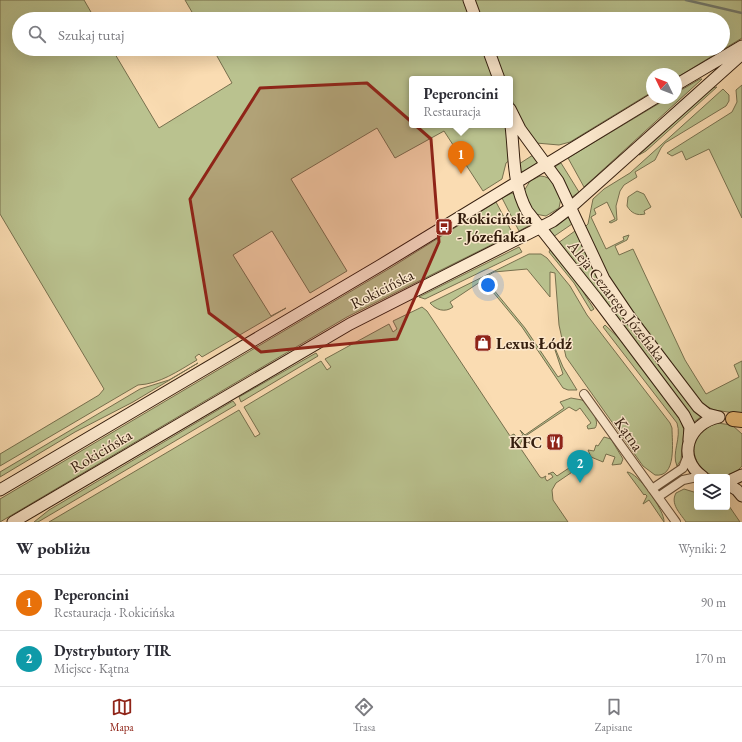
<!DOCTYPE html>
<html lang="pl">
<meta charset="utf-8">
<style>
:root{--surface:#fff;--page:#f7f7f7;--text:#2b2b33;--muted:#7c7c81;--line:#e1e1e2;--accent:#8f2418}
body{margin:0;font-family:"EB Garamond",serif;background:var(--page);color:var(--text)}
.controls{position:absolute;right:12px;bottom:12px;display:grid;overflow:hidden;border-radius:4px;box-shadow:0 4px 16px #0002}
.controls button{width:36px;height:36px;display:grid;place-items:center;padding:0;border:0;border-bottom:1px solid var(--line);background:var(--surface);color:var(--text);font:20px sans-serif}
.compass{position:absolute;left:646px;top:68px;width:36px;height:36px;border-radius:50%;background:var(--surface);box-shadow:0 4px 16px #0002;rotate:313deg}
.you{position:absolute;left:488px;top:285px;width:14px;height:14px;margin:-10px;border:3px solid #fff;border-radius:50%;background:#1a73e8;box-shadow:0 0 0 6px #1a73e833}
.badge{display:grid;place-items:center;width:26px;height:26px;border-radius:50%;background:var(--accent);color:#fff;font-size:13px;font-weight:700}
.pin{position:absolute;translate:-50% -33px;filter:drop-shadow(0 1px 2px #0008)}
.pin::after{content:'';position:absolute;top:21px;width:14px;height:12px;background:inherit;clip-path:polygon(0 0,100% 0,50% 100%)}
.popup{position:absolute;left:409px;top:76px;width:104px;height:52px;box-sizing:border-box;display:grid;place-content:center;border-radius:4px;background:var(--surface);filter:drop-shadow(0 1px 3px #0005);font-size:13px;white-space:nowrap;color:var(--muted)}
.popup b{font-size:15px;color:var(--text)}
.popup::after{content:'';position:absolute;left:50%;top:100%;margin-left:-8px;border:8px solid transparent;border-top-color:var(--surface)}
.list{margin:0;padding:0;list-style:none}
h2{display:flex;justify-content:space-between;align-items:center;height:52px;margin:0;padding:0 16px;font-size:17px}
h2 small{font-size:13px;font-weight:400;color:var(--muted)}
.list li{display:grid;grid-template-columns:26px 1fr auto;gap:12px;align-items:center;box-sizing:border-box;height:56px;padding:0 16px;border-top:1px solid var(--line)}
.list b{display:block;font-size:15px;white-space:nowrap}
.list p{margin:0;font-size:13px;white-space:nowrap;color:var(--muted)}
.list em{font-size:13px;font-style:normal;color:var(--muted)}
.icon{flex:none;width:22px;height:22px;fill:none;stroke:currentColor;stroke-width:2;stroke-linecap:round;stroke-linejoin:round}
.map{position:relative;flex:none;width:742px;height:522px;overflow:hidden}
.search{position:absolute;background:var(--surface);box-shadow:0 4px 16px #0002;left:12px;right:12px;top:12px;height:44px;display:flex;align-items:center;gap:10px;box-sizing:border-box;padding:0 14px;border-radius:22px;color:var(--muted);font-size:15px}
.sheet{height:164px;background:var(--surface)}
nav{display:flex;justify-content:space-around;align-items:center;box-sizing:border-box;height:56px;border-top:1px solid var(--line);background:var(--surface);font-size:11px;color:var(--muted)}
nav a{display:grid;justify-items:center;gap:2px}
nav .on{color:var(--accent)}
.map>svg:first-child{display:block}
</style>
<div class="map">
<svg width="742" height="522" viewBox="0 0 742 522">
<rect width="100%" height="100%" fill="#fadcb2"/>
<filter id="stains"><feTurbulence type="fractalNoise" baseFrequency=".005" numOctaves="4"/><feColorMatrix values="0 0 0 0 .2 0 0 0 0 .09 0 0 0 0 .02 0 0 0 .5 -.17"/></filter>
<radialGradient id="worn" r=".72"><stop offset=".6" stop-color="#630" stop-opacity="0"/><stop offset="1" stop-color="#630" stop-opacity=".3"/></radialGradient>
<!-- green -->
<path fill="#bac28f" stroke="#77704e" d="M0,0H84L95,19H19V49H112L159,128L232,83L213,49H483L494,79H412V125H507L510,160L506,163L502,179L483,191L444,131L395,158L377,128L291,179L347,271L310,293L272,231L233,255L271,316L286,308L202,357L199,354L195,357L197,360C178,371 160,384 138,385L0,466V454L99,395L104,389L0,214Z
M185,0H464L472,19H196Z
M473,0H742V38L676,78V74H652V92L570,142L559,145L536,143C520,121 510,107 510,79H503L492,49H723V19H480Z
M700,79H702L701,80L584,187L568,158L668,98H676V93Z
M742,85V218L709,149L686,160L682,151L672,156L667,153L732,112L737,102L736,90Z
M717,87L646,151L639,155L712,88Z
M723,89L729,95V101L726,106L665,143L661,148L655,160L635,172L637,177L624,185L620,191L616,206L617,220L611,223L609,222L615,219L607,202L594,209L596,214L591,217L606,249L624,240L623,237L629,235L627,240L615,246L619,255L633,249L685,360L706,394L739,377L734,365L742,361V414L714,410L702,404L614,286L603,267L585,227L588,224L593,199L604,189L630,173Z
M533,155L539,163L520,174L519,164Z
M561,163L579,192L572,197L555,168L556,166Z
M540,176C553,176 556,188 561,198L559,208L546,216L535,214L527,201L524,191L530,181Z
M637,191L644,194L651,207L644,211L645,214C637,216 631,213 627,206L628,197Z
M512,193L514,194L530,225L519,231L502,198Z
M496,202L513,234L347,317L0,522V499L392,267Z
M567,215L572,224L553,237L547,227Z
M575,231L599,280L702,416L694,422L688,411L558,243Z
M519,247L522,252L425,299L419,297Z
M550,250L577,282L594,309L591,311L574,283L549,252Z
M529,254H541L547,258L570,286L587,315L670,423L672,428C672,442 677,478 655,475L643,466L566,357L559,325L555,273L550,272V297L527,269L494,272L484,278L525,328L558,377L563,374L552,341L563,367L577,390H568L563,388L522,327L483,280L450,302L453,307C445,313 436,310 430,303Z
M422,307L427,311L510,436L514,434L517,438L523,435L520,430L525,435L564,408L560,402L571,398L582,400C588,406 601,420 595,428L588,429L587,426L591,423L580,408L576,411L569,407L524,437L520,444L521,449L540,477L542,478L546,476L545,478L547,481L553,477L551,474H548L553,472L557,476L575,464L572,458L577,455L581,458V466L556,483L552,490L553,500L568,522H49L239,410L255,437L260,434L244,407L321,361L327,370L331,367L325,359L389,324L393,332L397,329L393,321Z
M605,325L622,341L680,419L684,430L681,460L677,466C671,453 682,438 677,423L603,327Z
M316,353L318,356L241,402L239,397Z
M198,363L133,402L75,432L0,477V472L140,389L169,380Z
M233,401L236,405L38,522H34L49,510Z
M717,423L732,425L742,434V466C711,501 666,441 717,423Z
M604,437L611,439L623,459L621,464L612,465L615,457L606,454L603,462L591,457L588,450L594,451L596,445L598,446Z
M627,472C638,472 665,511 664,522L649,500L643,504L647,496L645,494L644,495Z
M684,489L697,493V507H727V503L740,522H686C680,513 670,504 676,493Z"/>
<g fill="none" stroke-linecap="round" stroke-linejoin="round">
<!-- stream -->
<path stroke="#747c70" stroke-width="2.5" d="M686,0L742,13"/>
<defs>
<path id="street" d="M584,394L676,522
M652,489L683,468L688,455
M658,497L683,480L697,477"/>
<path id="secondary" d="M469,0L476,19
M488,49L499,79
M676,85L742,46
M510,109L520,129L558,181L604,279L631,319L698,407L707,414L719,417
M510,118C515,149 511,182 527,211L596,298L684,415L690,427L689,440
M703,477C675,457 689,423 719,417
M727,482L742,475
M727,484L737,490L742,496
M0,490L381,265L655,98
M13,522L350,324L553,221L570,208L742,54"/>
<path id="highway" d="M733,419L742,420"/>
</defs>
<!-- street casing -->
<use href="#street" stroke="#664e37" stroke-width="10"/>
<!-- secondary casing -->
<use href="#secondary" stroke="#341e0e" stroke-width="13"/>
<!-- highway casing -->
<use href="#highway" stroke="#341e0e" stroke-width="16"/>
<!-- street -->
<use href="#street" stroke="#fce8cd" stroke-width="8"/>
<!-- secondary -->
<use href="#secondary" stroke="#fce8cd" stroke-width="11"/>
<!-- highway -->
<use href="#highway" stroke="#edbe79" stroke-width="14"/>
</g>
<!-- marked area -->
<path fill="#8f2418" fill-opacity="0.2" stroke="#8f2418" stroke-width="3" stroke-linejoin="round" d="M367,83L431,139L439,242L397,339L261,352L209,313L190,199L260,88Z"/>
<!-- icons -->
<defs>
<symbol id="bus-square" viewBox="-11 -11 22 22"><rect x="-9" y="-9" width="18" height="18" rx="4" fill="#8f2418" stroke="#fce8cd"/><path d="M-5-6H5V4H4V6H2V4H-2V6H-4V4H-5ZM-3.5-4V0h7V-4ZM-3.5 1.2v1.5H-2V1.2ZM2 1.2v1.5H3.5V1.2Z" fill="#fff"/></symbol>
<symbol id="shop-square" viewBox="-11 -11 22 22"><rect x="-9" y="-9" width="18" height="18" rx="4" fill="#8f2418" stroke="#fce8cd"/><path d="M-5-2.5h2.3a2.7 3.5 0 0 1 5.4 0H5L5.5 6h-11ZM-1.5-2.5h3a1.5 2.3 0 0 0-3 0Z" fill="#fff"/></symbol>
<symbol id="restaurant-square" viewBox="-11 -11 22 22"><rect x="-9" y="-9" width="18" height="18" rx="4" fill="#8f2418" stroke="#fce8cd"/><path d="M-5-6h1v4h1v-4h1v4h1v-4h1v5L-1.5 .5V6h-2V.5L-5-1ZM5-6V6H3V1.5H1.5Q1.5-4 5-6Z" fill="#fff"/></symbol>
</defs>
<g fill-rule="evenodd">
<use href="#bus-square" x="434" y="217" width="20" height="20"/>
<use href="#shop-square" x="473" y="333" width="20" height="20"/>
<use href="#restaurant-square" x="545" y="432" width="20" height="20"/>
</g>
<g text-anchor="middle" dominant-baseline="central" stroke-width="3" stroke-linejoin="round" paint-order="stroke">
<!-- poi labels -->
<g font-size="16" font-weight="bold" fill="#341e0e" stroke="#fce8cd" text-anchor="start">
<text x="457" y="218">Rokicińska<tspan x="457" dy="18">- Józefiaka</tspan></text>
<text x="496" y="343">Lexus Łódź</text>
<text x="542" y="442" text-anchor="end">KFC</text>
</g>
<!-- street labels -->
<g font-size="16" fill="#341e0e" stroke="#fce8cd">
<text transform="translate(382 289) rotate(-27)">Rokicińska</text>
<text transform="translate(617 301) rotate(52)">Aleja Cezarego Józefiaka</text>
<text transform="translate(629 434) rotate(55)">Kątna</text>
<text transform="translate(101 451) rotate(-31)">Rokicińska</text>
</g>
</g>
<rect width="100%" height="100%" filter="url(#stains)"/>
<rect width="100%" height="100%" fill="url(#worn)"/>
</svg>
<div class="controls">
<button><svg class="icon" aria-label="layers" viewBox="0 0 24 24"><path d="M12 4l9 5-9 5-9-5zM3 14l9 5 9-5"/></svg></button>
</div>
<svg class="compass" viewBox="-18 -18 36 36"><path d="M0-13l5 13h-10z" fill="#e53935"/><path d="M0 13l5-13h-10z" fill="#7c7c81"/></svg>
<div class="you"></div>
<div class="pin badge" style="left:461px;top:174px;background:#e8710a">1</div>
<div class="popup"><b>Peperoncini</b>Restauracja</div>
<div class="pin badge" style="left:580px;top:483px;background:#0f9aa8">2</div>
<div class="search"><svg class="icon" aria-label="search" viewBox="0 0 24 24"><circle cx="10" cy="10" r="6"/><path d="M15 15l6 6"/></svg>Szukaj tutaj</div>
</div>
<section class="sheet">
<h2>W pobliżu<small>Wyniki: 2</small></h2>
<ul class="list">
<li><span class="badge" style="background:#e8710a">1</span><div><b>Peperoncini</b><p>Restauracja · Rokicińska</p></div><em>90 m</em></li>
<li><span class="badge" style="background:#0f9aa8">2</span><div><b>Dystrybutory TIR</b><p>Miejsce · Kątna</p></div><em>170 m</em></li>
</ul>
</section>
<nav>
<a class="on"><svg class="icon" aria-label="map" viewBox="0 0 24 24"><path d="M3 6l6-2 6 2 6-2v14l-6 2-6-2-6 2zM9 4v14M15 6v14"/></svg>Mapa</a>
<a><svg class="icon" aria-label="directions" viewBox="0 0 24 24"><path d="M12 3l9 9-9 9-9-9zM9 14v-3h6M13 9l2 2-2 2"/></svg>Trasa</a>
<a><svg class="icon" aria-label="saved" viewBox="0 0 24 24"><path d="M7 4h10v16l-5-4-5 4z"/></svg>Zapisane</a>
</nav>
